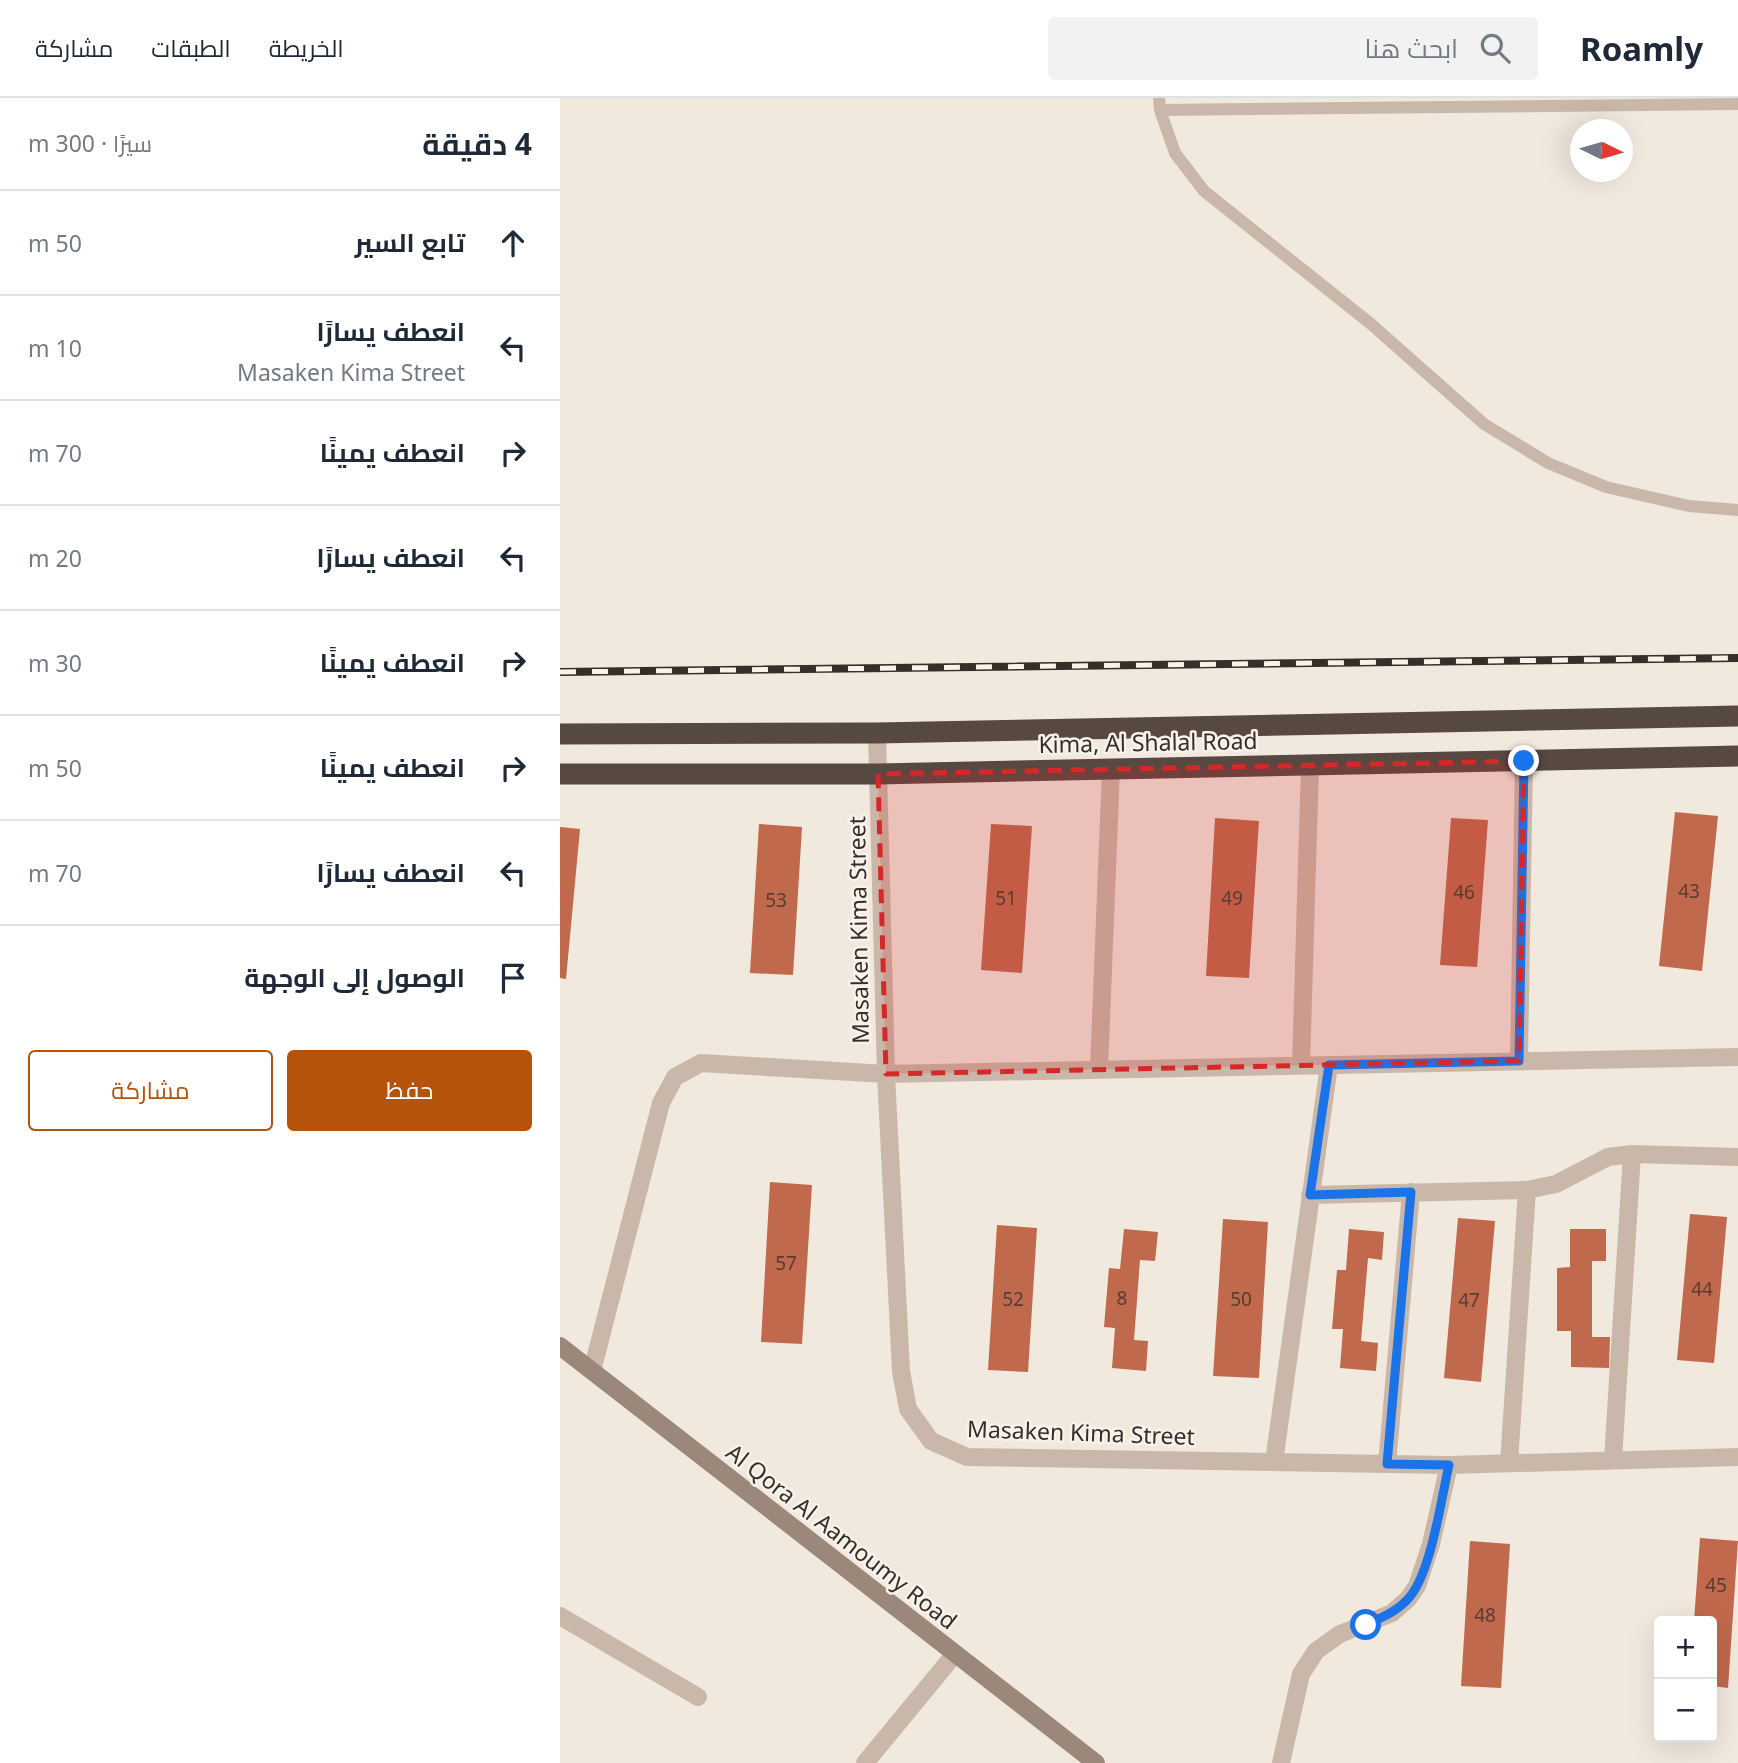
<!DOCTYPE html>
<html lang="ar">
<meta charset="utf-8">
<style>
:root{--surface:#fff;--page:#f2f2f3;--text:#1f2937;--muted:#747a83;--line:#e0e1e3;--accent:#b45309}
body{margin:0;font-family:"Noto Sans",Cairo,sans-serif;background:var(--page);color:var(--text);direction:rtl}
.controls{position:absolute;right:21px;bottom:21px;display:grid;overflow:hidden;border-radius:7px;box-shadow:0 7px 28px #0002}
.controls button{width:63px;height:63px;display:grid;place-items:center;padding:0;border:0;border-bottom:2px solid var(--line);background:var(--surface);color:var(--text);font:35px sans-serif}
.compass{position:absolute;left:1010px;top:21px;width:63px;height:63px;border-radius:50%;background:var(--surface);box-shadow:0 7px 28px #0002;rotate:95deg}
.stop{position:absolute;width:21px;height:21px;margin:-16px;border:5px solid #1a73e8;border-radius:50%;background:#fff}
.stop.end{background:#1a73e8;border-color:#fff;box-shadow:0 2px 7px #0008}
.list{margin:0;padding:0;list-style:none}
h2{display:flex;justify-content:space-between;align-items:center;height:91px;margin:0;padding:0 28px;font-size:30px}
h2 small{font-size:23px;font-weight:400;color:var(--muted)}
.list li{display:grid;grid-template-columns:46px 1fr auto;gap:21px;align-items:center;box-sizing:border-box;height:105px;padding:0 28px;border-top:2px solid var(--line)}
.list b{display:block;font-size:26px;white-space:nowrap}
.list p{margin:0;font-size:23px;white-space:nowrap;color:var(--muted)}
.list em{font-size:23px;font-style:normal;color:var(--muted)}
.actions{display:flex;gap:14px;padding:21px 28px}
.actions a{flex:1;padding:16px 0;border:2px solid var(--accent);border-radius:7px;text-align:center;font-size:24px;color:var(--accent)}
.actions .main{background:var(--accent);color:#fff}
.icon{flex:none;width:38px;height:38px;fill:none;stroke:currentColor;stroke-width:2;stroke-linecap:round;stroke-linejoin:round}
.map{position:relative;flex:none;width:1178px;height:1665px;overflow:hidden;direction:ltr}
header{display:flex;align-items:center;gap:42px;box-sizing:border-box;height:98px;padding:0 35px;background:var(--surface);border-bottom:2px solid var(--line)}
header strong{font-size:33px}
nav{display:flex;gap:38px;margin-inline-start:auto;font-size:24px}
.search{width:490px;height:63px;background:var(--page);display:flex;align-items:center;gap:18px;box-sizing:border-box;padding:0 24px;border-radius:7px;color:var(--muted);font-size:26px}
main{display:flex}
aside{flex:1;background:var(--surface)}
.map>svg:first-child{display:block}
</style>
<header>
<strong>Roamly</strong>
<div class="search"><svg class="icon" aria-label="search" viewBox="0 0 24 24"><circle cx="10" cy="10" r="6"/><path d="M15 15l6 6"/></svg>ابحث هنا</div>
<nav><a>الخريطة</a><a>الطبقات</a><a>مشاركة</a></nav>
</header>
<main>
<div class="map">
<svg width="1178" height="1665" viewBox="0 0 1178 1665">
<rect width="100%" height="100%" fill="#f1e8de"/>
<!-- building -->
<path fill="#c0694d" d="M1115,714L1158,718L1142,873L1099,868Z
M655,720L699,723L689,880L646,878Z
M891,720L928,722L917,869L880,867Z
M199,726L242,729L233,877L190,875Z
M431,726L472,728L462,875L421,872Z
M0,729L20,731L6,881L0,880Z
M210,1084L252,1087L242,1246L201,1244Z
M1130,1116L1167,1119L1154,1265L1117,1262Z
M898,1120L935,1123L921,1284L884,1280Z
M663,1121L708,1124L699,1280L653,1278Z
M437,1127L477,1130L468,1274L428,1272Z
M564,1131L598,1134L595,1163L580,1162L574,1242L588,1243L586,1273L552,1270L555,1230L544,1229L549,1170L560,1171Z
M789,1131L824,1134L822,1162L808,1160L801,1243L818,1245L816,1273L780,1270L783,1231H772L777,1172H786Z
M1010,1131H1046V1163H1032V1239H1050L1049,1270L1011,1269V1233H997V1170L1010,1169Z
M1140,1440L1178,1443L1168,1590L1152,1588V1523H1134Z
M910,1443L950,1446L941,1590L901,1588Z"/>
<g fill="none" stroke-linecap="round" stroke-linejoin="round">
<!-- lane -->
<path stroke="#c9b8aa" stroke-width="12" d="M599,0L600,12L615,55L644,93L811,226L924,326L988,365L1046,389L1129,408L1178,412
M600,12L1178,6"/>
<!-- street -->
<path stroke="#c9b8aa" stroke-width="18" d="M317,635L326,976L341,1273L348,1311L371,1343L407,1359L889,1367L1178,1359
M959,963L964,663
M741,967L750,667
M539,971L551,671
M750,1097L967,1092L996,1086L1048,1059L1072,1056L1178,1059
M32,1273L101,1005L115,979L141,965L326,976L1178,959
M1053,1362L1072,1056
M714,1364L769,967
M949,1365L967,1092
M827,1366L851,1094
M0,1518L138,1599
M305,1665L394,1557
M721,1665L741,1576L756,1553L780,1536L832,1515L848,1501L857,1488L871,1446L889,1367"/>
<!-- secondary -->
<path stroke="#9c877b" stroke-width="18" d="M0,1248L536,1665"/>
<!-- highway -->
<path stroke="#574841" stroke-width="21" d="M0,636L317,635L1178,618
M0,676H318L1178,658"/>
<defs>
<path id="rail" d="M0,574L1178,560"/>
</defs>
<!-- rail casing -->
<use href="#rail" stroke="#372d29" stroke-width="8"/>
<!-- rail -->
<use href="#rail" stroke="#f9f2ea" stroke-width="5" stroke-dasharray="16" stroke-linecap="butt"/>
</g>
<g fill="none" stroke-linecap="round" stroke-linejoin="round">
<!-- route -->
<path stroke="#1a73e8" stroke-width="9" d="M806,1527C820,1520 836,1514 847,1502C871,1478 881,1401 889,1367L827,1366L851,1094L750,1097L769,967L959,963L964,663"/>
</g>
<!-- marked area -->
<path fill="#d62828" fill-opacity="0.2" stroke="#d62828" stroke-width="5" stroke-dasharray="14 9" stroke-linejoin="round" d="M964,663L959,963L326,976L318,676Z"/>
<g text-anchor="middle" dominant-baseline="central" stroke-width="5" stroke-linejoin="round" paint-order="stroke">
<!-- number labels -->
<g font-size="19" fill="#593c32">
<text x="1129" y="793">43</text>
<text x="904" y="794">46</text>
<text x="446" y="800">51</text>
<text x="672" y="800">49</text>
<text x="216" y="802">53</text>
<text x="226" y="1165">57</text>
<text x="1142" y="1191">44</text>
<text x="562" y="1200">8</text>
<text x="453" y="1201">52</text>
<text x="681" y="1201">50</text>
<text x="909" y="1202">47</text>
<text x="1156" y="1487">45</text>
<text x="925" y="1517">48</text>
</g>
<!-- street labels -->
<g font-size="23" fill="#372d29" stroke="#f9f2ea">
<text transform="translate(588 644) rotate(-1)">Kima, Al Shalal Road</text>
<text transform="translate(298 832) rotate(-91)">Masaken Kima Street</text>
<text transform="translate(521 1334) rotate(2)">Masaken Kima Street</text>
<text transform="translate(282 1438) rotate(38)">Al Qora Al Aamoumy Road</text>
</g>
</g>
</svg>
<div class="controls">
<button>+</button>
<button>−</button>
</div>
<svg class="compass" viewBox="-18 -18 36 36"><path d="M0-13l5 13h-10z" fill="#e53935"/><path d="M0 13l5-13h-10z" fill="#747a83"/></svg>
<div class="stop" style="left:806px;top:1527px"></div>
<div class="stop end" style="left:964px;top:663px"></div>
</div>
<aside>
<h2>4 دقيقة<small>سيرًا · 300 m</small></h2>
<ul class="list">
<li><svg class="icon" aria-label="ahead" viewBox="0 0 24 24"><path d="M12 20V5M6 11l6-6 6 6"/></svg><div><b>تابع السير</b></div><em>50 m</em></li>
<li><svg class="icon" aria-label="left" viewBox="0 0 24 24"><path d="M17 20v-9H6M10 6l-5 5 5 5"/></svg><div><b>انعطف يسارًا</b><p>Masaken Kima Street</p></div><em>10 m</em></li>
<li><svg class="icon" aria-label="right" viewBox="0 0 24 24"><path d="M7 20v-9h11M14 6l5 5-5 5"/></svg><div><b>انعطف يمينًا</b></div><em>70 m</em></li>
<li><svg class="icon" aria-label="left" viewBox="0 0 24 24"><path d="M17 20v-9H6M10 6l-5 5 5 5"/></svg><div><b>انعطف يسارًا</b></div><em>20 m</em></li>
<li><svg class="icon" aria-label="right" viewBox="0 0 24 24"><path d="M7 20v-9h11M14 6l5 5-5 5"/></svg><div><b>انعطف يمينًا</b></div><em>30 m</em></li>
<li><svg class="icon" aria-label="right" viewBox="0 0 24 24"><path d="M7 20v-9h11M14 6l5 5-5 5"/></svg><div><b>انعطف يمينًا</b></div><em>50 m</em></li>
<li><svg class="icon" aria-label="left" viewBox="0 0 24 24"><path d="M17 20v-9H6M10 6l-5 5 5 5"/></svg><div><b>انعطف يسارًا</b></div><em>70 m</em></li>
<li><svg class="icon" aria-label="arrive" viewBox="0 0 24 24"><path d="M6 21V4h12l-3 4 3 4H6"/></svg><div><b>الوصول إلى الوجهة</b></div></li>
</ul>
<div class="actions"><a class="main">حفظ</a><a>مشاركة</a></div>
</aside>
</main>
